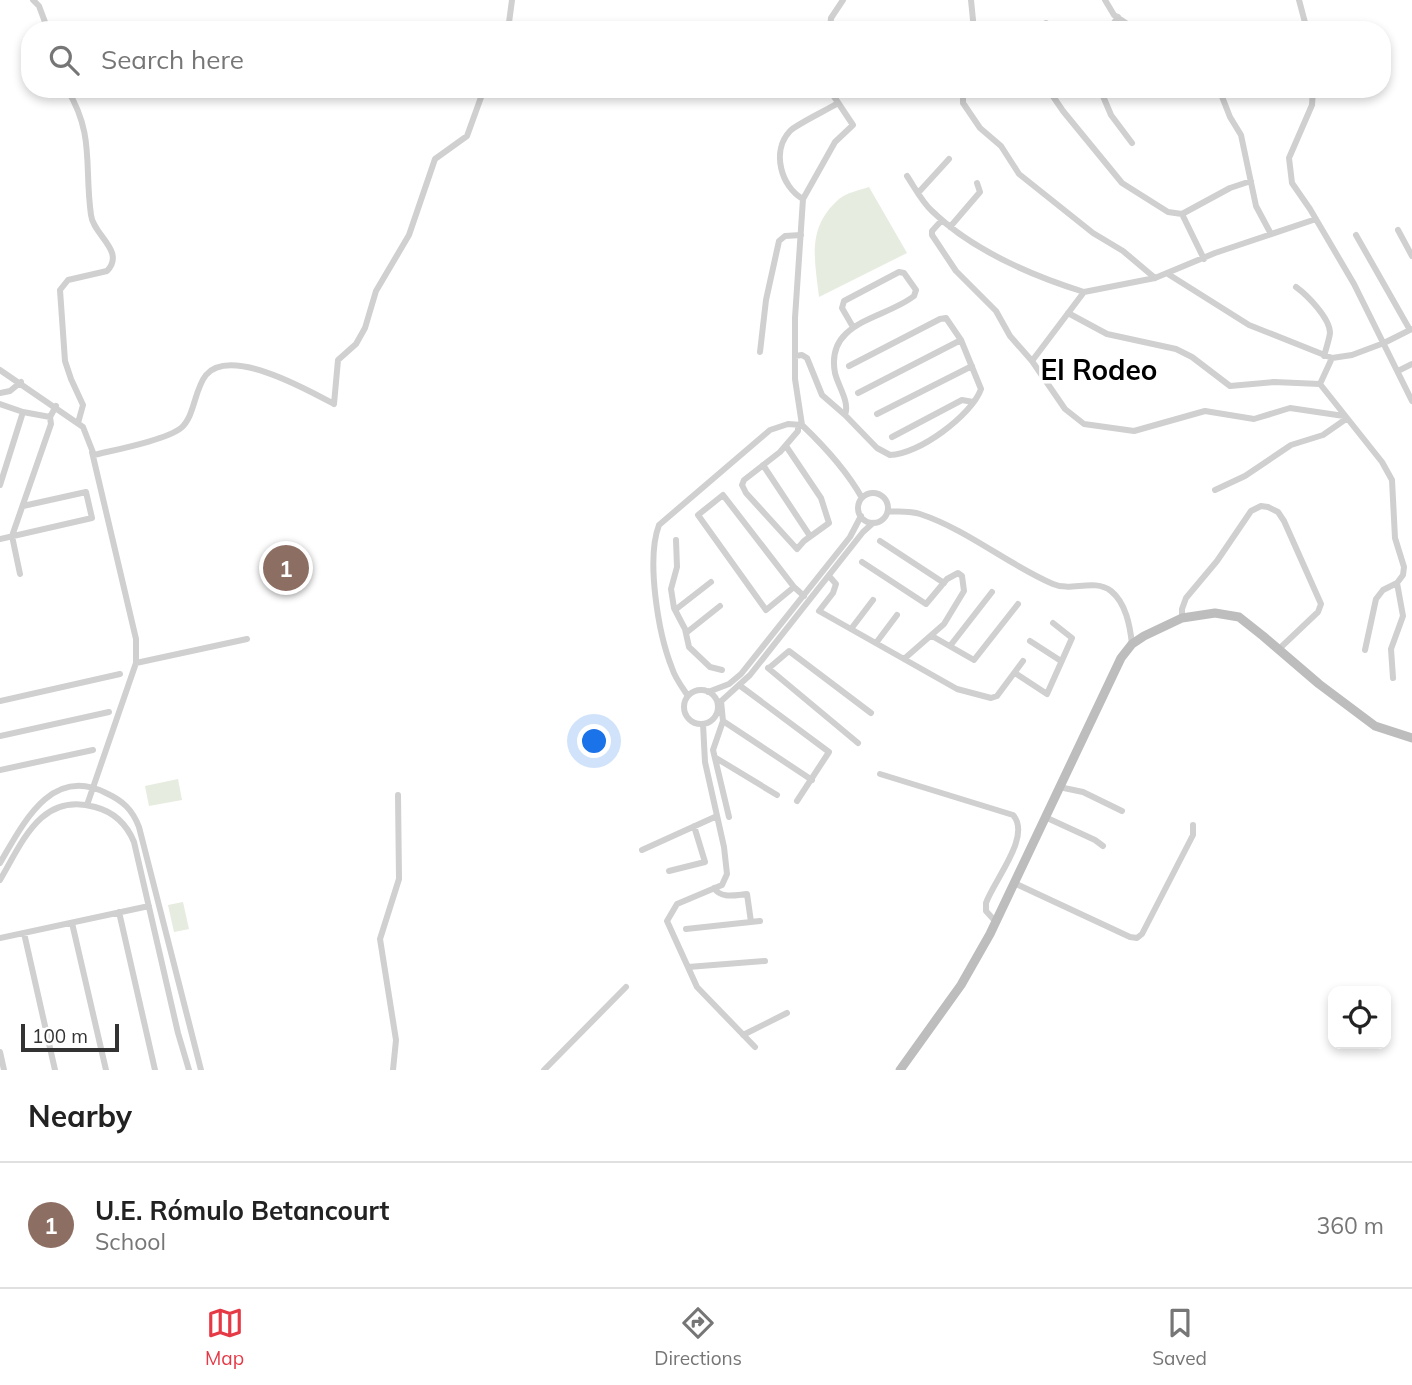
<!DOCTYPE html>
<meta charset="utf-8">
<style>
:root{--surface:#fff;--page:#f6f6f6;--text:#222;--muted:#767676;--line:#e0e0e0;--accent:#e63946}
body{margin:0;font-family:Mulish,sans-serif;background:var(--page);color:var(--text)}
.controls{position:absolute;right:21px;bottom:21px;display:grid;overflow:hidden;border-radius:14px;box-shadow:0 4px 10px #0003}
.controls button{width:63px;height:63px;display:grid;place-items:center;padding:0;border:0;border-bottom:2px solid var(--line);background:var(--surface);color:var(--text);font:35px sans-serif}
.scale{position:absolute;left:21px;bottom:18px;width:98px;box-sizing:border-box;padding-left:7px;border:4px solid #333;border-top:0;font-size:19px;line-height:24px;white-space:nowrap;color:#333;-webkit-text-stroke:5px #fff;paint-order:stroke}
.you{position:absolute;left:595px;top:742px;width:24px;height:24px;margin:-18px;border:5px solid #fff;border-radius:50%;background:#1a73e8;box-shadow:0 0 0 10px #1a73e833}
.badge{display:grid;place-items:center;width:46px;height:46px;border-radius:50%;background:var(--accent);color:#fff;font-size:23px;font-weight:700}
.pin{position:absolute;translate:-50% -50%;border:4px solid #fff;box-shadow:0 2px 7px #0006}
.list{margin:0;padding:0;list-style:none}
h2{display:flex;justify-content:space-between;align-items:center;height:91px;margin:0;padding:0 28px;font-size:30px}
h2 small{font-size:23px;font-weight:400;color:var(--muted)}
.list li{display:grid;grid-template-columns:46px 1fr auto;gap:21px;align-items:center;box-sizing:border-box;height:126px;padding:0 28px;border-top:2px solid var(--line)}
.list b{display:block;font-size:26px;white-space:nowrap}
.list p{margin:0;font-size:23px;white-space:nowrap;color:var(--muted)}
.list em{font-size:23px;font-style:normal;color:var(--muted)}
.icon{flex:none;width:38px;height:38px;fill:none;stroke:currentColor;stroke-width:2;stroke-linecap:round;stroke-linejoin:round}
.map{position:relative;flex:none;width:1412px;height:1070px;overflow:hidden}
.search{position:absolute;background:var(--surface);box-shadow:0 4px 10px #0003;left:21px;right:21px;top:21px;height:77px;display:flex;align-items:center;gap:18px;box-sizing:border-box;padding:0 24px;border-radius:28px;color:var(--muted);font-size:26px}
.sheet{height:217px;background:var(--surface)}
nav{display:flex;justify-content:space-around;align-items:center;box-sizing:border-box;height:98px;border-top:2px solid var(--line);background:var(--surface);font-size:19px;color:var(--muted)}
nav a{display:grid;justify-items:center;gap:4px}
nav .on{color:var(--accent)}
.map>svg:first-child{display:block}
</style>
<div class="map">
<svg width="1412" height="1070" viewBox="0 0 1412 1070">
<rect width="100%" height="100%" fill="#fff"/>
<!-- green -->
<path fill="#e6ecdf" d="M869,187L907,253L819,297C815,260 806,228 839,199C846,193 860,190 869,187Z
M178,779L182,800L149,806L145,786Z
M183,902L189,929L174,932L168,905Z"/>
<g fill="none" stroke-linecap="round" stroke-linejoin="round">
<!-- minor -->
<path stroke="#d0d0d0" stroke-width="6" d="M33,0L39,6L48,30
M971,0L974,30
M1105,0L1114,15L1136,30
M1299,0L1307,30
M1046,23V30
M508,30L512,0
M830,30L831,18L843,0
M1109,30L1118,17
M67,89C95,135 84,166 91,215C93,235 126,251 107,271L68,280L60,290L65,361L71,379L83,405L78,423
M963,89V103L980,128L1001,146L1019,174L1093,233L1123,251L1155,278
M1048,89L1063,111L1122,183L1168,212L1182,214L1230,188L1251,181
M1100,89L1111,115L1132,143
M1219,89L1230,117L1241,135L1256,206L1271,234
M1313,89L1312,105L1289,158L1292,183L1310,209L1354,284L1412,401
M907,176C915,188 922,202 932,211C973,251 1030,275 1084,292
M918,193L949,159
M803,199C781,187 771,151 790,131C797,124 827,110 838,103
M1182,214L1204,259
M942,220L932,231V235L956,271L996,311L1010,336L1032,361L1065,409L1084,424L1134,431L1205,411L1254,419L1290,408L1344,416
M950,227L980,192L977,183
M1398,230L1412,256
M1356,235L1410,330
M1168,274L1249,325L1332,358L1352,355L1384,343L1412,329
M1296,287C1307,295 1330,318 1330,333C1329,340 1326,349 1324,356
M1068,313L1107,334L1176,349L1192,357L1230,386L1274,382L1320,384L1332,358
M760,352L766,300L779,241L785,236L801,235
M795,356L802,355L807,358L822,395L845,415L877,448L890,455C918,455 972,415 981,389L961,340L946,318L940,319L849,366
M1032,361L1084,292L1155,278L1215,253L1316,219
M0,370L83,427L94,455C114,450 166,440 181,428C195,416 194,390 206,375C230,346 308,390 334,404L338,360L356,344L365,328L376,291L409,235L435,159L467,136L484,89
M1398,371L1412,364
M1320,384L1382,462L1392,480L1395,538L1404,567L1403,575L1397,583L1403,616L1391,649L1393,678
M0,393L10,391L21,382
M858,393L961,340
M0,404L23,412L50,417
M877,414L972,366
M845,415C850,402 838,386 835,373C825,321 885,319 914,296L916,290L904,273L899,272L844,301L842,308L853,327
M802,425L795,379V318L803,199L835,142L853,125L829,89
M892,437L962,400L973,402
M786,446L821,498L829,523L804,541L797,549L746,493L742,485L744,480L780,452L798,431V425
M763,465L810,536
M0,485L23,412
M1215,490L1245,476L1291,445L1323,435L1346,419
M858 508a15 15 0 1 1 30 0a15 15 0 1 1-30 0Z
M888,511C898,512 910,511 920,514C968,530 1007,564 1053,584C1071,592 1094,578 1111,591C1126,603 1130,626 1132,644
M0,539L92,518L86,492L23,506
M676,540L677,567L671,589L674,608L685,629L689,647L710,667L722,670
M880,541L944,583
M862,562L926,604L947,579L958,573L962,576L964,591L944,624L904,659
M20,574L12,536L51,424L50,417L56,406
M829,576L836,584L833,593L819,611L957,689L991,698L997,696L1023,661
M794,587L766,610L698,515L723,495L794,587L804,596
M675,610L711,582
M1182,618V609L1186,598L1217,561L1251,511L1261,506L1268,507L1278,512L1284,521L1321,604L1318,612L1279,649
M851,629L873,600
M686,633L720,606
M932,636L974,660L1018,604
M1030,641L1061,661
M876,643L897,615
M950,646L992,592
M1365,650L1376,599L1383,590L1397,583
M136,663L247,639
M768,668L858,743
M769,668L789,651L871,713
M1015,673L1047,694L1072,638L1053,623
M739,685L829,752L797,801
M684 707a17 17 0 1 1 34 0a17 17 0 1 1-34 0Z
M708,692L729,684L741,674L850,537L861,516
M688,696C682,687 675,678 672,668C658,633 646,559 659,525L770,430L788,424L802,425C825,447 847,471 862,498
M0,701L120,674
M721,701L723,721L713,750L729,817
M718,704L750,675L863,532L873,523
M723,721L812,780
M703,724L705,762L724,847L727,874L722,885L677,904L667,921L697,987L755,1047
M0,736L109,712
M716,758L777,795
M0,770L93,750
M880,774L1013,815C1032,836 994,880 986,903V911L996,922
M1059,787L1083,792L1122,811
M87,805L136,663V639L92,452
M1045,817L1095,840L1103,846
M642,850L717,816
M0,863C23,824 51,765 106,793C123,801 132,809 139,827L201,1070
M669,871L705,862L694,826
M0,880C23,841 41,792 95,807C114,812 127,825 134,842L178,1033L189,1070
M1014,883L1130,937L1137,938L1142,934L1193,835V825
M714,888C721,899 735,895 747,894L751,922
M119,912L155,1070
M72,923L106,1070
M686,929L760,921
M24,933L55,1070
M0,938L149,906
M688,967L765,961
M743,1035L787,1013
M0,1052L4,1070
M393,1070L396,1040L380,939L399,879L398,795
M544,1070L626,987"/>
<!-- secondary -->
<path stroke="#bdbdbd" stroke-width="9" d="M900,1070L961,985L990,934L1121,658L1132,644L1144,636L1182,618L1215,613L1239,617L1263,636L1319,684L1375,726L1412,738"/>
</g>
<g text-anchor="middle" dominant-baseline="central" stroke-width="7" stroke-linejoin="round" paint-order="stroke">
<!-- district labels -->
<g font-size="28" font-weight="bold" fill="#000" stroke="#fff">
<text x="1099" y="369">El Rodeo</text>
</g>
</g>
</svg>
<div class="controls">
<button><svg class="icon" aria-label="locate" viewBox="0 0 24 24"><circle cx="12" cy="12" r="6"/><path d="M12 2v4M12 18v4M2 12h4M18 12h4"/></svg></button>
</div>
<div class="scale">100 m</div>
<div class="you"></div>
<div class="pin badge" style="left:286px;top:568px;background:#8d6e63">1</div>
<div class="search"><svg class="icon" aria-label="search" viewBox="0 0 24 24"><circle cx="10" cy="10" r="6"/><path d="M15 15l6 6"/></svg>Search here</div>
</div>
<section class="sheet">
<h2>Nearby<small></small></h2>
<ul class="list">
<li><span class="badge" style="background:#8d6e63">1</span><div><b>U.E. Rómulo Betancourt</b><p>School</p></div><em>360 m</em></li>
</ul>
</section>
<nav>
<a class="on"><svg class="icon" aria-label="map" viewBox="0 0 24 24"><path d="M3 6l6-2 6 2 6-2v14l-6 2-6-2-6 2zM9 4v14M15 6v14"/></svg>Map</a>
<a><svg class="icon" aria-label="directions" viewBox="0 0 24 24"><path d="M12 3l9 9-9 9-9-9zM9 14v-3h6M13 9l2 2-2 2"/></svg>Directions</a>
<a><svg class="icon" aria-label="saved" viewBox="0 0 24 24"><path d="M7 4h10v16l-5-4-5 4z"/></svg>Saved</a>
</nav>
